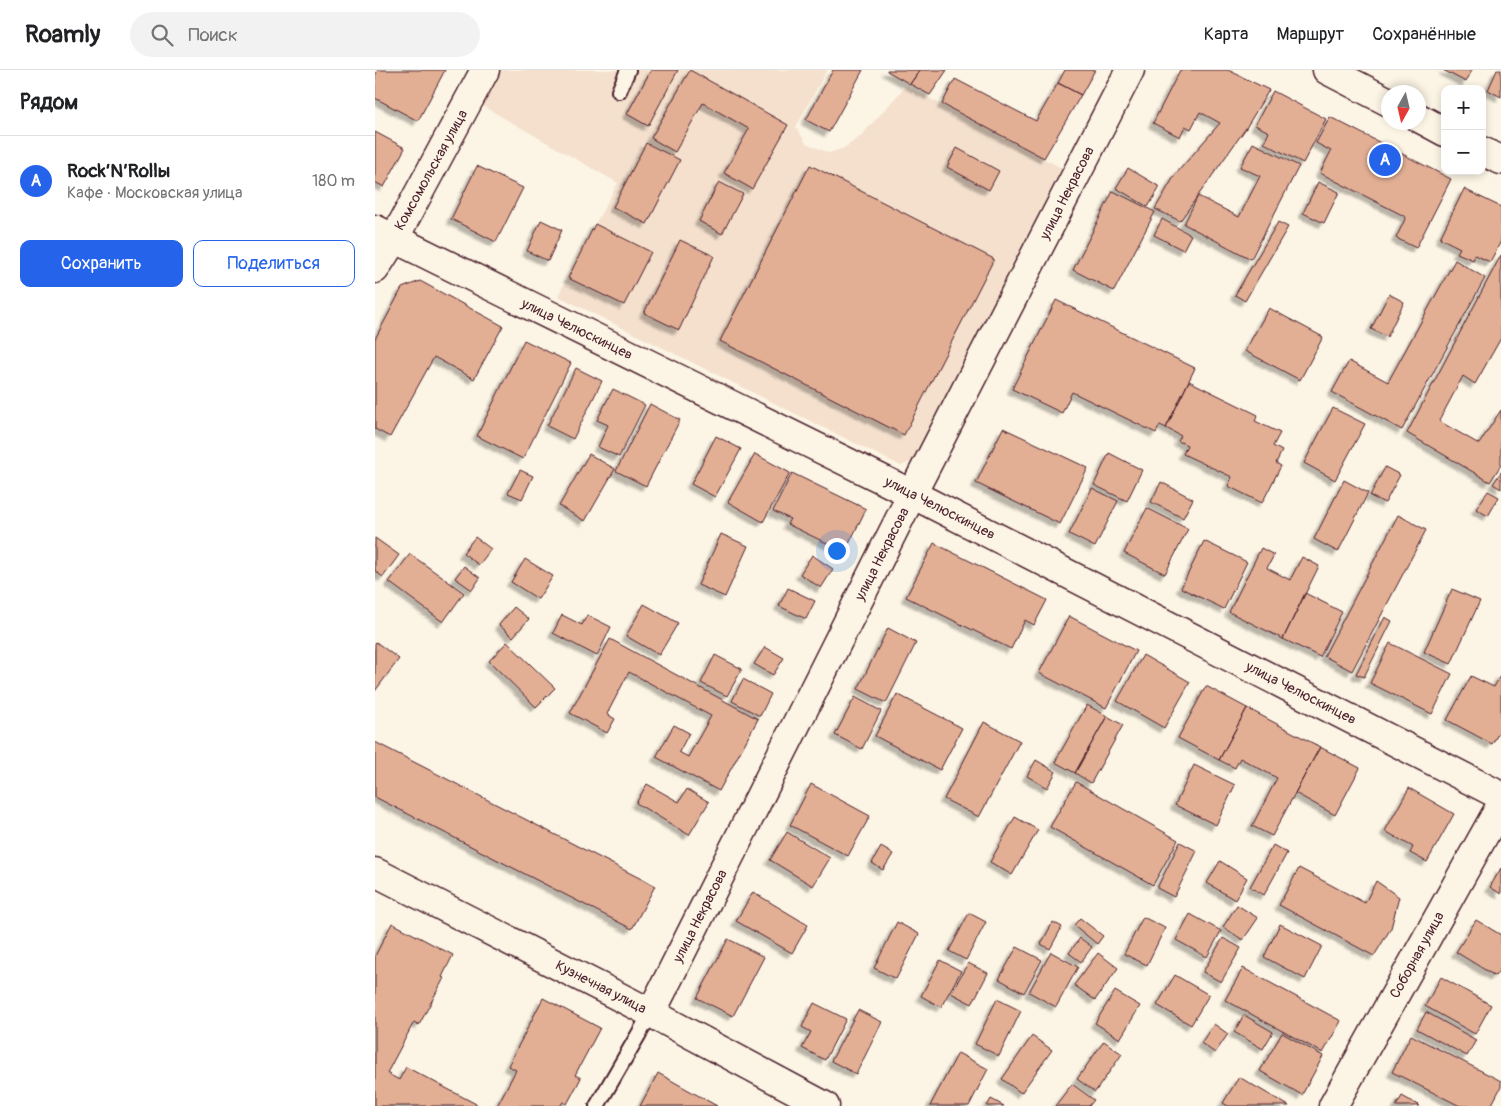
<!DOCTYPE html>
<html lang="ru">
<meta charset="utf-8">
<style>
:root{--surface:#fff;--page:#f2f2f2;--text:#202124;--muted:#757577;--line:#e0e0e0;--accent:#2563eb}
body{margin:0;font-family:Pangolin,sans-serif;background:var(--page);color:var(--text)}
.controls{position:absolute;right:15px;top:15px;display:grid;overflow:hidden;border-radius:10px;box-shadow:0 2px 8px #0003}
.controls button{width:45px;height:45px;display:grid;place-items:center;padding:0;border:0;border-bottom:1px solid var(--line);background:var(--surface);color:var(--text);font:25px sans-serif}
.compass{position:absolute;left:1006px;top:15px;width:45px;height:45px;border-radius:50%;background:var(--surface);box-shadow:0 2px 8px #0003;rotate:188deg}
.you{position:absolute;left:461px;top:480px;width:18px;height:18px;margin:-12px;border:4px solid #fff;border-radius:50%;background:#1a73e8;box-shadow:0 0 0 8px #1a73e833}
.badge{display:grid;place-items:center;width:32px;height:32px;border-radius:50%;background:var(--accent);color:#fff;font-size:16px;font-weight:700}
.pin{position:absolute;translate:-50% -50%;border:2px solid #fff;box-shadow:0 1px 5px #0006}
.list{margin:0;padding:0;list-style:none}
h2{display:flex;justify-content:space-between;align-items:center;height:65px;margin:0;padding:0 20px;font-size:21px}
h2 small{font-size:16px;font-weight:400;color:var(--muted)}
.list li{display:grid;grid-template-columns:32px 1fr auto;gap:15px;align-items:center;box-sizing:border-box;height:90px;padding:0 20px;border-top:1px solid var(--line)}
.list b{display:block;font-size:19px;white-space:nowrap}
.list p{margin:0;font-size:16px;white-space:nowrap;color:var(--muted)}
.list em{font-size:16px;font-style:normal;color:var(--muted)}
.actions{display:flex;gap:10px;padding:15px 20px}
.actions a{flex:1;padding:11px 0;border:1px solid var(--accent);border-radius:10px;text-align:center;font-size:18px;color:var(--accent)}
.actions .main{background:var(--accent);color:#fff}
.icon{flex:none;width:28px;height:28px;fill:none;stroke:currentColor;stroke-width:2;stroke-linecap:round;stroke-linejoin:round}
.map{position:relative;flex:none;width:1126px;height:1036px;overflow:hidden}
header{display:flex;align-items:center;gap:30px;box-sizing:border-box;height:70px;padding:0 25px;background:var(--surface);border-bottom:1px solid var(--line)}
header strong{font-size:24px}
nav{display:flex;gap:28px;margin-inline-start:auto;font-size:18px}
.search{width:350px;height:45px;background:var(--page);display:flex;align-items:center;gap:12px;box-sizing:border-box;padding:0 18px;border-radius:28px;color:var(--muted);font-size:19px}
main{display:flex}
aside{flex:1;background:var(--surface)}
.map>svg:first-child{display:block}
</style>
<header>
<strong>Roamly</strong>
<div class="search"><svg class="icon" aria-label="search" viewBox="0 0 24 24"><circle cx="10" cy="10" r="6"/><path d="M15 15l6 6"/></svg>Поиск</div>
<nav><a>Карта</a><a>Маршрут</a><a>Сохранённые</a></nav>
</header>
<main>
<aside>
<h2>Рядом<small></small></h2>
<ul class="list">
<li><span class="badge">A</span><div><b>Rock’N’Rollы</b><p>Кафе · Московская улица</p></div><em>180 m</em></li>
</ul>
<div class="actions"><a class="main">Сохранить</a><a>Поделиться</a></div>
</aside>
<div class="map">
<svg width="1126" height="1036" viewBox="0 0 1126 1036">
<defs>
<filter id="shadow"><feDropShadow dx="-4.5" dy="4.5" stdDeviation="1" flood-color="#0004"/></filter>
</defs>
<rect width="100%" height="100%" fill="#fcf5e5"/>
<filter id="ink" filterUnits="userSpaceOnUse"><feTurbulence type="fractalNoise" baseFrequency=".02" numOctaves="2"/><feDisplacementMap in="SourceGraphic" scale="10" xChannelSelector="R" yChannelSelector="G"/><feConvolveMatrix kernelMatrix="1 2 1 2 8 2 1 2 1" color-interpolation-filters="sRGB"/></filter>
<g filter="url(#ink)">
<!-- built -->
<path fill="#f4e0cd" d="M125,0H452L421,57L431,73L454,83L469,78L486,66L531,16L687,98L540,390L526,396L183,226L220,154L243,113L106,35Z"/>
<!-- building -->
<path fill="#e2af95" stroke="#4a1f2b" filter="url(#shadow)" d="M3,0H70L43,51L0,28V6Z
M276,0H303L273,56L252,44Z
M315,0L413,55L377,119L349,103L374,59L328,33L300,82L276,68Z
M458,0H488L454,62L431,50Z
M512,0H545L535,14L512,1Z
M545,0H572L555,25L535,14Z
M690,0H720L706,25L683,13Z
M805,0H853L894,20L871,58L805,151L780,139L800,105L845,53L825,42L816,59L810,56L805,67L778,53Z
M1068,0H1097L1091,12Z
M1122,0H1126V27L1113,20Z
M580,9L661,51L683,13L706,25L669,88L567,34Z
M898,21L951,49L928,93L889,73L894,62L880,55Z
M955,47L1076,109L1041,178L1021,168L1031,147L945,103L956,81L941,73Z
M0,62L30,78L9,117L0,112Z
M271,73L305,90L272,154L238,137Z
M878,73L924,96L876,189L809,154L823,126L864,147L885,106L865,97Z
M582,78L624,101L614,120L572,97Z
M435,95L619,189L529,365L345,271Z
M102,96L148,118L121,172L76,149Z
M753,98L785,117L773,137L741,118Z
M344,112L368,124L347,164L324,151Z
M943,112L964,122L949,153L928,143Z
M1089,119L1126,137V171L1115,192L1100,185L1098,190L1082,183L1085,178L1065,168Z
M738,121L780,142L739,221L698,200Z
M787,149L816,165L808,180L779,165Z
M166,150L187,160L173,191L152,181Z
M903,152L913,157L870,231L860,225Z
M220,154L276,182L249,235L193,208Z
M305,170L339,186L304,260L269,243Z
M1126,185V268L1100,314L1088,306L1064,351L1104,374L1126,340V395L1115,412L1032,363Z
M1080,190L1110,208L1027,360L957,322L974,291L1013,312Z
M45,211L128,256L99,309L59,287L15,367L0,359V269L27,218Z
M1014,224L1029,232L1012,267L996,259Z
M681,230L820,298L791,358L785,355L781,363L697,322L687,343L637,319Z
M894,238L948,267L925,310L870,281Z
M149,270L196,293L148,389L102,366Z
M201,298L227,311L198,369L172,356Z
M814,311L883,345L880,351L905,363L898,376L907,381L901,393L906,396L887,433L853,416L857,407L808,384L812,375L803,371L806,366L791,358Z
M238,319L270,335L244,387L223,377L233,355L222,350Z
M275,334L305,350L271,416L241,401Z
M958,338L990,354L960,410L929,393Z
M628,358L713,398L685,454L601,413Z
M341,366L366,379L340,427L316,414Z
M734,383L767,400L752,431L719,415Z
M214,384L240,399L210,451L184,436Z
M380,384L415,403L388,452L353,432Z
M1010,397L1025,405L1010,433L995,426Z
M145,400L158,406L147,429L133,423Z
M1126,402V419L1118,414Z
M417,403L491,439L470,482L412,454L415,449L398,441Z
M969,410L993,423L963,482L939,469Z
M786,412L818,429L808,448L776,432Z
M717,418L743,431L720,477L694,464Z
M1113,421L1124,427L1113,446L1101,439Z
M772,438L813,459L790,504L749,483Z
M1023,445L1051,460L977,601L949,586Z
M346,464L373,476L350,527L323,515Z
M100,467L116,479L104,495L88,483Z
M0,468L24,485L8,507L0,501Z
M829,471L872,492L849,539L806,518Z
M559,473L672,530L659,555L650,550L636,579L531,527Z
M886,478L899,485L892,498L915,510L927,487L944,496L908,569L854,542Z
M35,484L89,523L68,552L14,512Z
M437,485L458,499L446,518L425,504Z
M150,489L178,506L163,529L136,512Z
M89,496L105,508L97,520L80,508Z
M413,518L440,531L431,549L404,536Z
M1077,519L1105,531L1076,594L1049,582Z
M930,523L967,542L945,587L908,569Z
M269,534L303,553L284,585L251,566Z
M139,537L154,549L138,567L124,555Z
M187,545L207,555L212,545L236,557L222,586L178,563Z
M694,546L761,581L731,638L664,603Z
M1010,547L1017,551L989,607L981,604Z
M513,558L541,573L511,633L483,619Z
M235,569L383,649L344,721L281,687L299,655L314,663L304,682L313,687L336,646L254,602L232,644L240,649L232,663L195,643Z
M1,572L24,589L0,621V573Z
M132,572L180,618L161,637L114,591Z
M1015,573L1077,604L1057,644L995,613Z
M390,577L409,588L398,605L379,594Z
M340,585L367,599L352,626L326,613Z
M768,585L815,612L789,658L742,631Z
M1126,604V659L1117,674L1072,650L1096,606L1119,617Z
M368,609L396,624L385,646L357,631Z
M831,616L872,638L844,690L803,668Z
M522,624L587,658L565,700L500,666Z
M480,627L506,641L487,679L460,665Z
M712,635L732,646L700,703L680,692Z
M872,638L945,677L897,766L877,756L902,708L865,688L860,698L844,690Z
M732,646L748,655L716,713L700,703Z
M609,652L645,671L604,747L569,729Z
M0,672L280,816L257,859L0,727Z
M945,677L985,698L960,745L920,723Z
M661,690L681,702L672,718L652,706Z
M819,695L860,715L841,755L800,735Z
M701,712L803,770L778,815L675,757Z
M272,714L304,732L312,719L334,732L314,765L261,733Z
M436,714L495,746L473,786L415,755Z
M1034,718L1079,744L1052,792L1035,783L1038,777L1010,761Z
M640,747L663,760L637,805L615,792Z
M412,762L455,788L438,816L395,790Z
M805,772L822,781L799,827L782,818Z
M898,775L912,783L889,825L875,817Z
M506,777L518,784L508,800L497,793Z
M845,791L872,808L860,830L832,813Z
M924,798L990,833L1001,811L1024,827L1016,858L999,886L904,835Z
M1126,798V824L1115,817Z
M378,822L433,855L417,883L361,851Z
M862,835L883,848L868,870L848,857Z
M594,843L611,852L591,890L574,881Z
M815,844L846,861L832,887L801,870Z
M768,847L790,858L772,895L749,884Z
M705,848L728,866L722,874L699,855Z
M1101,850L1126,865V898L1120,906L1081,882Z
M522,852L544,864L521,909L499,898Z
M678,852L687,857L675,879L666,874Z
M17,853L78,885L67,907L69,908L44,955L39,952L12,1003L24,1010L31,997L103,1035V1036H0V886Z
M905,854L947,876L930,909L889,887Z
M705,868L717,877L706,892L694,883Z
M848,868L866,878L846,912L828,902Z
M353,869L389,887L358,946L322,928Z
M642,877L667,890L649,923L624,909Z
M676,882L703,897L681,937L654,922Z
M723,883L743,898L720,930L699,915Z
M565,890L586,901L566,937L546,926Z
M593,893L613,903L597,934L576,923Z
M868,898L966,951L948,983L850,930Z
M800,905L834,925L816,955L782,935Z
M1066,907L1116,935L1100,964L1050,936Z
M740,921L765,936L745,969L720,953Z
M168,928L225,958L200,1005L206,1008L192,1034L188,1032L185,1036H122L141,1000L133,996Z
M622,929L646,941L624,986L600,974Z
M439,933L471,949L450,990L427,978L436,962L427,957Z
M483,940L507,952L481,1004L456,991Z
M1051,942L1101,970L1092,986L1042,959Z
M869,945L898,962L888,979L859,962Z
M839,954L853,964L840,983L826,973Z
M907,963L948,986L927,1025L885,1001Z
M1036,965L1126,1011V1017L1116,1036H1085L1017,1002Z
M657,966L677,980L646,1023L627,1009Z
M729,971L747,984L720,1022L702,1009Z
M583,983L613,999L594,1036H555Z
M283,1003L342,1036H265Z
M864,1007L914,1036H853L848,1033Z
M697,1014L719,1030L714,1036H680Z
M1027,1026L1045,1036H1021Z
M616,1029L629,1036H612Z"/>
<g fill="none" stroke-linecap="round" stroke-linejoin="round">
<defs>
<path id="service" d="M244,21L253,0
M222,1036L276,943"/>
<path id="minor" d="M0,159L537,424L1126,726
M0,199L19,169L110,0
M0,802L276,943L450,1036
M276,943L537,424L755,0
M958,1036L1126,735"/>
<path id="secondary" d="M952,0L1014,32
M1044,48L1070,62
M1107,81L1126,90"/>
</defs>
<!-- service casing -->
<use href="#service" stroke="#4a1f2b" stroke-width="18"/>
<!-- minor casing -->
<use href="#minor" stroke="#4a1f2b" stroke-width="31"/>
<!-- secondary casing -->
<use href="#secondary" stroke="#4a1f2b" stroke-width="31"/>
<!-- service -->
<use href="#service" stroke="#fcf5e5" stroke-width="14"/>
<!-- minor -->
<use href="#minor" stroke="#fcf5e5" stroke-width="28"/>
<!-- secondary -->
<use href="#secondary" stroke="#fcf5e5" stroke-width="28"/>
</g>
</g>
<g text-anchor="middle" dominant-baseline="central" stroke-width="4.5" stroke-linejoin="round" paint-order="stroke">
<!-- street labels -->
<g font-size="14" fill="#4a1f2b" stroke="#fcf5e5">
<text transform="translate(56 100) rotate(-61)">Комсомольская улица</text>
<text transform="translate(692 123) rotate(-63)">улица Некрасова</text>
<text transform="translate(202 259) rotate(26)">улица Челюскинцев</text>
<text transform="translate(565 438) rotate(27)">улица Челюскинцев</text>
<text transform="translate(507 484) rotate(-63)">улица Некрасова</text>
<text transform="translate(926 623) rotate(27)">улица Челюскинцев</text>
<text transform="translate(325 846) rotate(-63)">улица Некрасова</text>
<text transform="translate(1042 885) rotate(-61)">Соборная улица</text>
<text transform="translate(226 917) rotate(27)">Кузнечная улица</text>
</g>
</g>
</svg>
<div class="controls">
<button>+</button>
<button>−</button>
</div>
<svg class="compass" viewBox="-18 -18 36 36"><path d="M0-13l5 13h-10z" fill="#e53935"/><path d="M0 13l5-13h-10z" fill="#757577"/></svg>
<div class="you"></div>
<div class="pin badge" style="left:1010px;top:90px">A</div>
</div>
</main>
